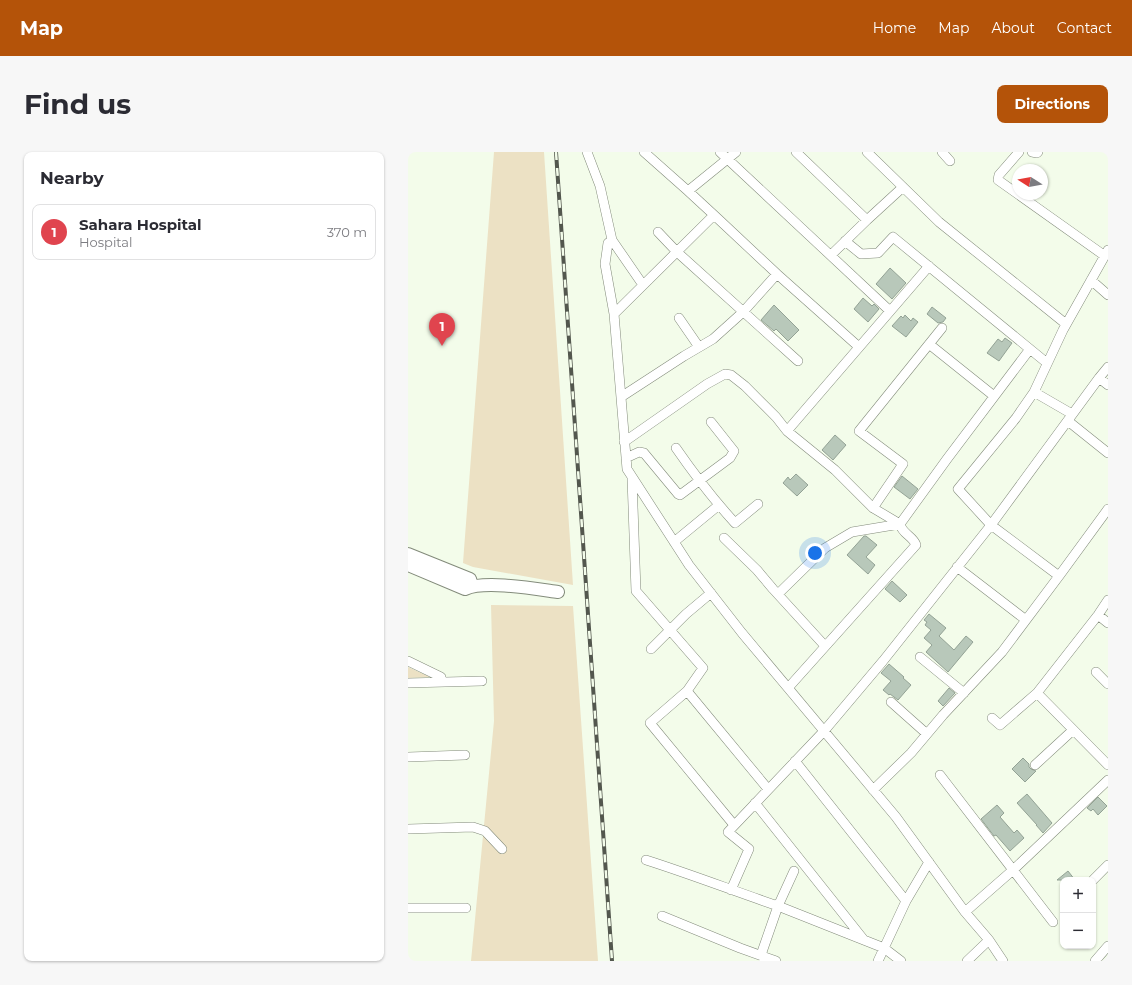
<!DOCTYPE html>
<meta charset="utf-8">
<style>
:root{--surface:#fff;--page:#f7f7f7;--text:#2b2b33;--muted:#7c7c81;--line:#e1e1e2;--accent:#b45309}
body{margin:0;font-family:Montserrat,sans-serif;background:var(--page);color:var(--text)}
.controls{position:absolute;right:12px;bottom:12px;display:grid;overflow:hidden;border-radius:8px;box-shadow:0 1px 3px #0004}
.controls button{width:36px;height:36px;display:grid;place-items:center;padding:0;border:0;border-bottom:1px solid var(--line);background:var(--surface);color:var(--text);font:20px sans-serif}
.compass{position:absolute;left:604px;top:12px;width:36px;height:36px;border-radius:50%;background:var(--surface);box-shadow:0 1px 3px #0004;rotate:281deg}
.you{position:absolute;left:407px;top:401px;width:14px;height:14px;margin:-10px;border:3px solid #fff;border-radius:50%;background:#1a73e8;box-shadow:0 0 0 6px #1a73e833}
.badge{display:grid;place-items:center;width:26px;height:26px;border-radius:50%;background:var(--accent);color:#fff;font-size:13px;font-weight:700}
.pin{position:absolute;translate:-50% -33px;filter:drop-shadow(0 1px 2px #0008)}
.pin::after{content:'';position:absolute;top:21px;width:14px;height:12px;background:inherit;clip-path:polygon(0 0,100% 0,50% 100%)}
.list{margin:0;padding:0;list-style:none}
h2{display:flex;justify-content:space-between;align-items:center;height:52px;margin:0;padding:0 16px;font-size:17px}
h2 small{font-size:13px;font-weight:400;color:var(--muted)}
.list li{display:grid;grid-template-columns:26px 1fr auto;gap:12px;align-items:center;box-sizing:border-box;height:56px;margin:0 8px 8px;padding:0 8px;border:1px solid var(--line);border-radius:8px}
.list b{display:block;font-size:15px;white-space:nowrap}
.list p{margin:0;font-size:13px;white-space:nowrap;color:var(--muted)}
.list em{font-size:13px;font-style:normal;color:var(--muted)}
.map{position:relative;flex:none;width:700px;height:809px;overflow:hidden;border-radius:8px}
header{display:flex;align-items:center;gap:24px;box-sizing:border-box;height:56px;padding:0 20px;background:var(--accent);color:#fff}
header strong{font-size:19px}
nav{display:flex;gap:22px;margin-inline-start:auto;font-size:14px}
.intro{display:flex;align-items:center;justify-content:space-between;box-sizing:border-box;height:96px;padding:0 24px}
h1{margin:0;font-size:28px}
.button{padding:10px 18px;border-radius:8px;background:var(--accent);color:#fff;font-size:14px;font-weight:700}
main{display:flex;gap:24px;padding:0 24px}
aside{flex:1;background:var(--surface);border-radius:8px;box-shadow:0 1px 3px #0004}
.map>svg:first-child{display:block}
</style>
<header>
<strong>Map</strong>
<nav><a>Home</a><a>Map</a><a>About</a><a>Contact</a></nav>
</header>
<div class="intro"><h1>Find us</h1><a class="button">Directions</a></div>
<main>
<aside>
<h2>Nearby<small></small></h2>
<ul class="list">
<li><span class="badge" style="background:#e0444e">1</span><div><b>Sahara Hospital</b><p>Hospital</p></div><em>370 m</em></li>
</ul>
</aside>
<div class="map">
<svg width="700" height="809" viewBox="0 0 700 809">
<rect width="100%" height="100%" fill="#f3fcea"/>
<!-- green -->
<path fill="#ece1c4" d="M86,0H136L165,433L65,415L55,411Z
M83,453L165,454L190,809H63L86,569Z
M0,515L22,525L0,526Z"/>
<!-- building -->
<path fill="#b8c8ba" stroke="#93a295" d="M482,116L498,131L484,147L468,132Z
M455,146L464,154L466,152L471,157L460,170L446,157Z
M366,153L391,178L380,189L368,177L366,179L353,168Z
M524,155L538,166L535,170L530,171L519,162Z
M497,163L503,169L505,166L510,170L498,185L484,174L493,164L495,166Z
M597,186L604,191L591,209L579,201L590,187L594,190Z
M427,283L438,293L425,308L414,298Z
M388,322L400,333L389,344L375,331L380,325L382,328Z
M494,324L510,337L502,347L486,335Z
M456,384H458L469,393L458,405L467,413L460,422L439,403Z
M484,429L499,443L492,450L477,437Z
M521,462L538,476L531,484L546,498L558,484L565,490L540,520L518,500L524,493L516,486L523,478L517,473L519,470L516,468Z
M481,512L496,525L495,526L503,533L490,548L482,542L481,543L475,538L483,529L473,521Z
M541,536L547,541L535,554L530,549Z
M615,606L621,612V615L623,617L628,619L617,630L604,617Z
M619,642L644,671L635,681L628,673H629L609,651Z
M690,645L699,654L690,663L685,657L683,659L679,656Z
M589,653L596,661L592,665L606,681L609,678L616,686L602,699L588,683L586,684L573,667Z
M660,719L667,728H649Z"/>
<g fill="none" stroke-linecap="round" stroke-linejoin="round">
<defs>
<path id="minor" d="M179,0L192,34L204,88L235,133
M236,0L280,39
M312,0L482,159
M328,0L280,39L306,63L206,162L219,317L281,413L334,481L488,665L557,760L581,788L595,809
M388,0L459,68
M459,0L531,70L658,172
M534,0L542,9
M611,0L591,23L590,28L697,104
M624,0L629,1L630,0
M306,63L369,122L451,195
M250,80L269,100L390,209
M204,88L200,91L197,112L206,162
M437,89L453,102L470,101L485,85L639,211
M423,103L459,68L495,35
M683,128L700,143
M271,166L291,195
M521,192L586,244
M691,226L700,215
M213,245L276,204L305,187L335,160L369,122
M664,262L626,240L655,178L700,98
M660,269L700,301
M379,279L521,114
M216,290L299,232L317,222L323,223L337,234L368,265L379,279L427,318L465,356L492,372L444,380L417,396L370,442
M268,296C286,322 305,347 327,371L350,352
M218,306L231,300L236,301L270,342L272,343L322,306L326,299L303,270
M224,326L228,439L295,516L279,539L242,571L326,673
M465,356L495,312L451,279L534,176
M316,386L349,418L365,437L417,494
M266,390L311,353
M549,415L618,468
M651,424L700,357
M700,448L690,463L629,541L700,613
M690,463L700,471
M243,497L278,462L303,441
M512,505L556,541
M0,509L33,525V530
M688,520L700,532
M0,531L74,529
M380,536L508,393C505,384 494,382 492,372L539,307L622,197
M279,539L360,637
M483,550L519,582
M584,566L592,573L629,541
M0,605L57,603
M387,609L498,749
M627,613L665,578
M532,623L645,770
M465,638L503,601L535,563L594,500L651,424L583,373L550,337L608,266L626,240
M347,651L456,788
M0,677L65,675L77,679L94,697
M238,708C282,722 326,739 370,754L354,800L356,809
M386,719L370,754L476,796L493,809
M685,728L700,713
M323,738L341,697L320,680L416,579L475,509L583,373L691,226L700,233
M0,756H58
M557,760L605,718L700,628
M254,764L332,796L368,809
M470,809L498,749L521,710
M559,809L581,788
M687,809L700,794"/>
<path id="tertiary" d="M0,402L62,427L64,434
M0,413L57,437C77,428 128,437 150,440"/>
</defs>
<!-- minor casing -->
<use href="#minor" stroke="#838b7b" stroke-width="10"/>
<!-- tertiary casing -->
<use href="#tertiary" stroke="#838b7b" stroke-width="14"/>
<!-- minor -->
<use href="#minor" stroke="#fff" stroke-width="9"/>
<!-- tertiary -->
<use href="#tertiary" stroke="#fff" stroke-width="12"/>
<defs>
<path id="rail" d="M148,0L204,809"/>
</defs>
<!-- rail casing -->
<use href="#rail" stroke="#53574e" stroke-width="4"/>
<!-- rail -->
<use href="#rail" stroke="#f3fcea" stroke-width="2.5" stroke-dasharray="8" stroke-linecap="butt"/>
</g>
</svg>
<div class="controls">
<button>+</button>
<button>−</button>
</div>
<svg class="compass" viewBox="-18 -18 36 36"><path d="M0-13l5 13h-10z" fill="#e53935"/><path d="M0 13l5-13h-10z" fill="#7c7c81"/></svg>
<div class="you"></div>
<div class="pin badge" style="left:34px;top:194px;background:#e0444e">1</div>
</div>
</main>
